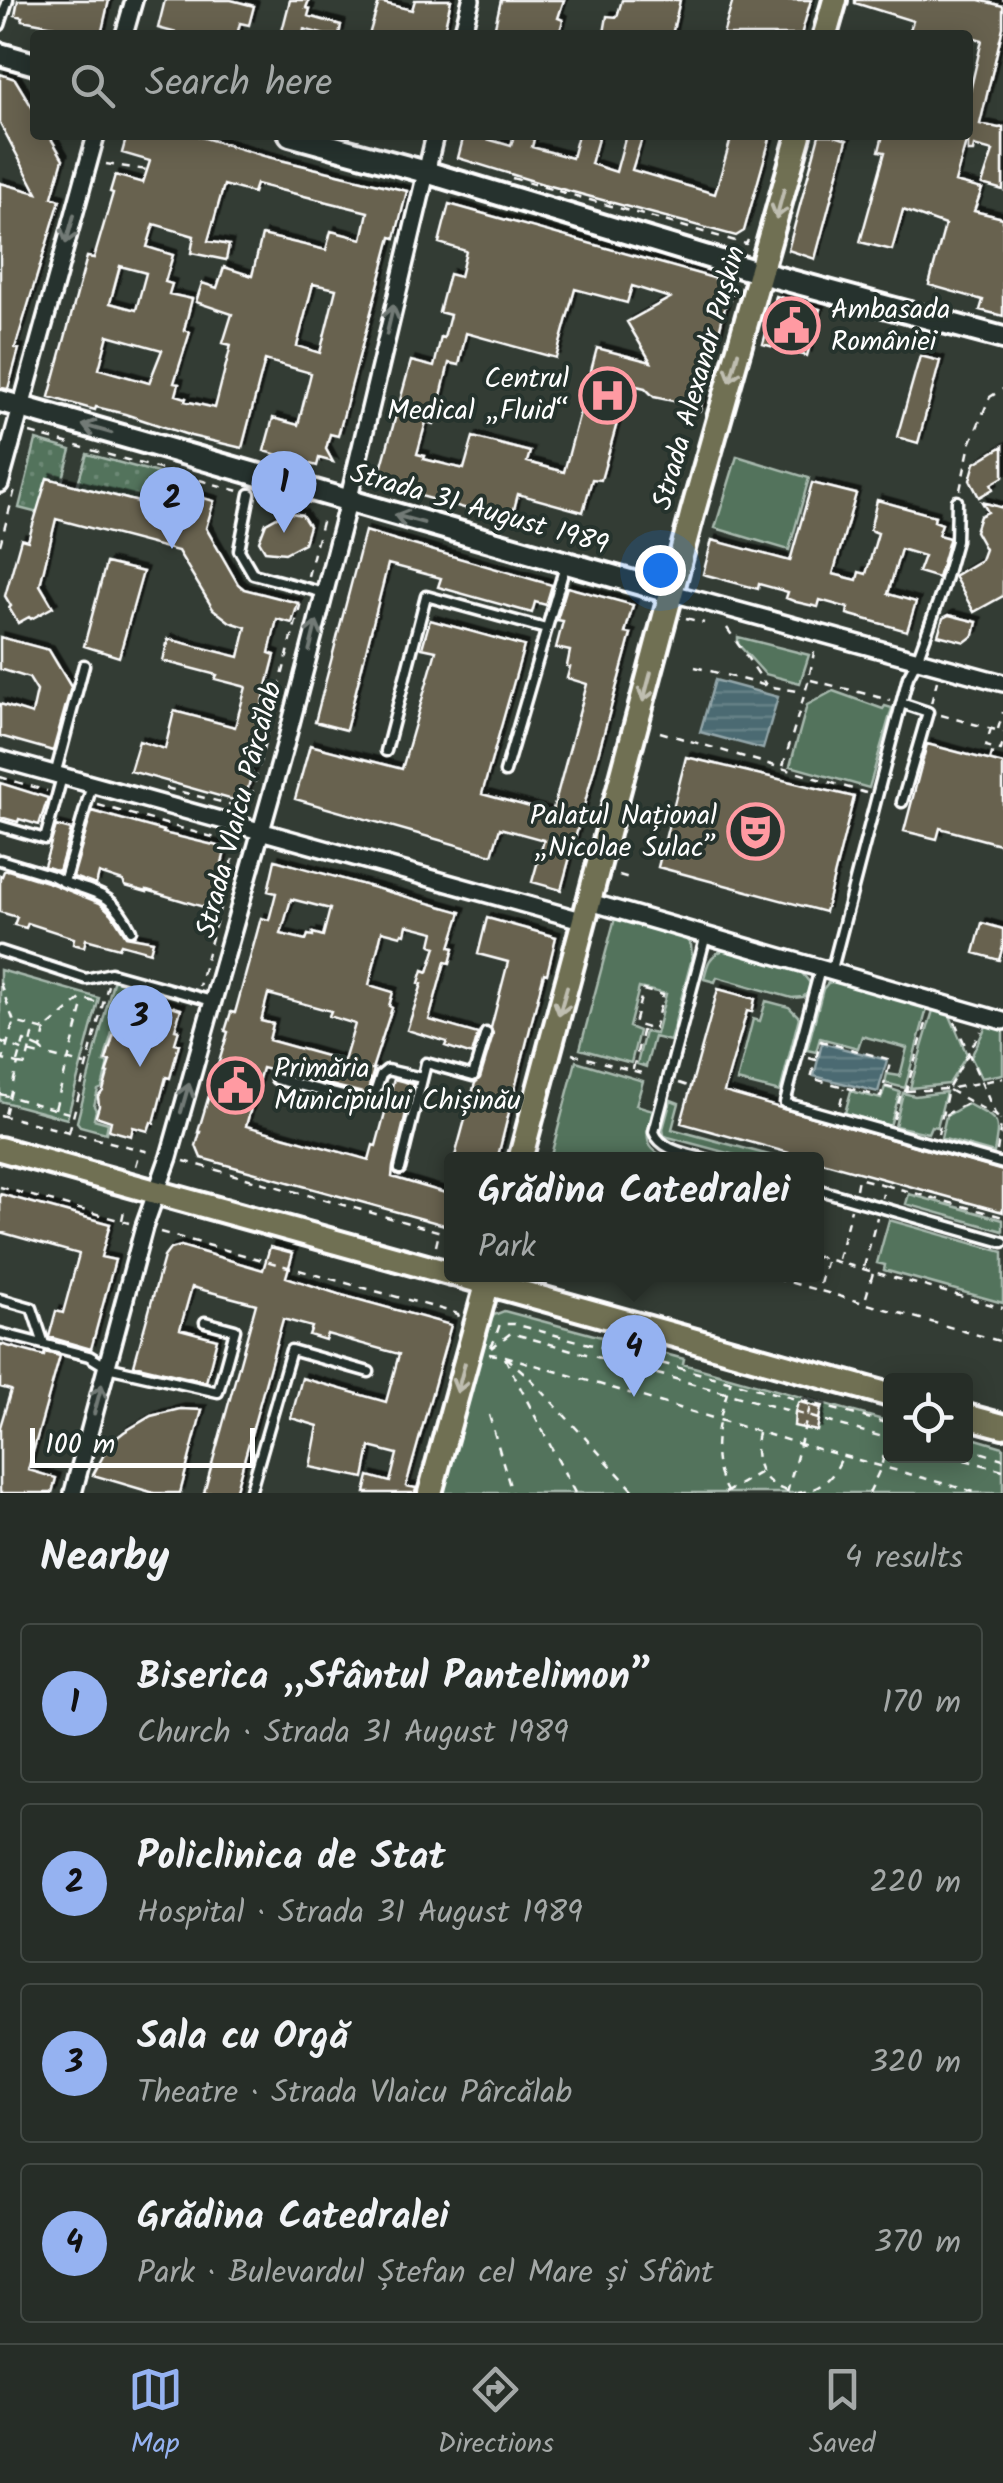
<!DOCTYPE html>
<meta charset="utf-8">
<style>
:root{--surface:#262d27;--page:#2e352f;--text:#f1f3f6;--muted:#a4a8a7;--line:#424944;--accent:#95b2f1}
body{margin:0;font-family:Kalam,sans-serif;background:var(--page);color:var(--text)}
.controls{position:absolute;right:30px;bottom:30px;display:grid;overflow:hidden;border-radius:10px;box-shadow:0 5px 25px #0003}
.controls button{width:90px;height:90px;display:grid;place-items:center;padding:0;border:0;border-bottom:2px solid var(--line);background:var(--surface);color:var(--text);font:50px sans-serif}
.scale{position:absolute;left:30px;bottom:25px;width:225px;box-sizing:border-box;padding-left:10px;border:5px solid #fff;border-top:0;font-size:28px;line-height:35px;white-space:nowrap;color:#fff;-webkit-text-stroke:8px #26332d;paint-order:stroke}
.you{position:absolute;left:660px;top:570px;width:35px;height:35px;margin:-25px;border:8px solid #fff;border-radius:50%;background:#1a73e8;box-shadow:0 0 0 15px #1a73e833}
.badge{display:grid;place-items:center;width:65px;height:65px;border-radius:50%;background:var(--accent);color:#111;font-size:32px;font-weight:700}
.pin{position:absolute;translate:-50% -82px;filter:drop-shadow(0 2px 5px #0008)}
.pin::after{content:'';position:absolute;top:52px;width:35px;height:30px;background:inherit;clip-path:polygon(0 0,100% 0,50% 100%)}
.popup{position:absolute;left:444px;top:1152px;width:380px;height:130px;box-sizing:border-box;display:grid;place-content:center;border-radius:10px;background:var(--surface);filter:drop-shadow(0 2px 8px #0005);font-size:32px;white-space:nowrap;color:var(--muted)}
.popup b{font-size:38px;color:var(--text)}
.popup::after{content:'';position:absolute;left:50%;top:100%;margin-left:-20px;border:20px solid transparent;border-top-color:var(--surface)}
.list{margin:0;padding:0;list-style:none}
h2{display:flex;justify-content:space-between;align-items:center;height:130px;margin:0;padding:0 40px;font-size:42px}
h2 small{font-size:32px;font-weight:400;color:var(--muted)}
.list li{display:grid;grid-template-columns:65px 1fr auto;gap:30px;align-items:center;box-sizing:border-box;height:160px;margin:0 20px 20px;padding:0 20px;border:2px solid var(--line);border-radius:10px}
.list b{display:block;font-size:38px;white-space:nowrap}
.list p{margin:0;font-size:32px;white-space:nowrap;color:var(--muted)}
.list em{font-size:32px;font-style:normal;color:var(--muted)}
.icon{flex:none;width:55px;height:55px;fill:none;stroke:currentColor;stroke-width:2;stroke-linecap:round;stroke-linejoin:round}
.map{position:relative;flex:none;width:1003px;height:1493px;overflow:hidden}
.search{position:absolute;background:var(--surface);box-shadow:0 5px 25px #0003;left:30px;right:30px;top:30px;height:110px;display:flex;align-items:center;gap:25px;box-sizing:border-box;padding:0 35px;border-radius:10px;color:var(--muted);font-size:38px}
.sheet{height:850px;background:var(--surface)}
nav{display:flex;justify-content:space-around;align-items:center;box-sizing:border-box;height:140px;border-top:2px solid var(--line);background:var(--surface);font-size:28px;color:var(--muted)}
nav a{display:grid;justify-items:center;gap:5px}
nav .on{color:var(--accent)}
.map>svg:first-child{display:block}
</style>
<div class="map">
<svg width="1003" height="1493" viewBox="0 0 1003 1493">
<defs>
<pattern id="garden-dots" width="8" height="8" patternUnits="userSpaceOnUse" patternTransform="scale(2.5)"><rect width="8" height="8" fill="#52735c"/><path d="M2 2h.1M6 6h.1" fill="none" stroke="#6c8874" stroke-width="1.8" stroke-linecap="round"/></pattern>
<pattern id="water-rules" width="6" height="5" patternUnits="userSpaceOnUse" patternTransform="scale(2.5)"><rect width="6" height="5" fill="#4b6b72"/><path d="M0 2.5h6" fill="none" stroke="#668187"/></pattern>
<filter id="shadow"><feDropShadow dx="4.5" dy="-4.5" stdDeviation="0" flood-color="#0009"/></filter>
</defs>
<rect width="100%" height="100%" fill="#333c34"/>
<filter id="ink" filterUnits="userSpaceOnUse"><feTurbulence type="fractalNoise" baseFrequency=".01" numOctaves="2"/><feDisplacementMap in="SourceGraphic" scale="20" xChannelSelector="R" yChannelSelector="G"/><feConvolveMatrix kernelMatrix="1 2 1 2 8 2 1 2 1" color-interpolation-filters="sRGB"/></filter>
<g filter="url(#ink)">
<!-- green -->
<path fill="#52735c" stroke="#a8b9ae" stroke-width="2.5" d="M737,456L809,478L789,550L715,528Z
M738,637L809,655L800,683L765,674L738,644Z
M833,691L883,709L885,706L892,708L869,788L790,766L807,705Z
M615,918L683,936L691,945L692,958L670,1041L654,1037L646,1067L637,1064L645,1032L656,1034L666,994L639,988L629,1027L639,1031L631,1063L580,1049Z
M724,950L802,973L810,983L809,992L803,997L792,998L717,977L715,982L704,979C707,965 709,955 724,950Z
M0,970L99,998L67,1119L0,1101Z
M117,978L134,983L136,985L134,993H129L118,1025H114L104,1062L108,1063L102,1088L98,1090L94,1106L96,1110L94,1119L108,1123L106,1133L80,1126L77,1122L113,982Z
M835,981L928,1005L905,1088L885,1083L887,1074L900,1076L907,1048L862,1036L858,1048L820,1038L816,1052L807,1050L823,989L828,983Z
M766,1001L789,1007L799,1017L780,1092L737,1081L753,1019L760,1021Z
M934,1007L948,1011L967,1055L949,1084L910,1088Z
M988,1022L1003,1026V1074L981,1078L971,1057Z
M576,1061L643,1081L636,1105L653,1110C646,1136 641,1149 671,1159H550Z
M885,1087L900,1092L890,1126L845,1113L851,1091L881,1099Z
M946,1092L937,1127L931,1126L928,1133L895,1126L903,1093L915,1096Z
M671,1100L679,1103L672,1129L784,1159H750L668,1137L664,1135L663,1129Z
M968,1104C1000,1122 1000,1116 994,1153L941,1138L946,1116Z
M909,1194L1003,1220V1231L906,1204Z
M889,1220L1003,1252V1303L884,1270L885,1265L877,1263Z
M504,1311L684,1359L683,1364L890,1422V1456H966V1436L1003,1447V1493H441L488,1324L494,1315Z"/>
<!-- garden -->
<path fill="url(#garden-dots)" stroke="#a8b9ae" stroke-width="2.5" d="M36,440L71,450L62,482L47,479L38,513L19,508Z
M87,454L169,476L161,508L77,486Z"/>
<!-- water -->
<path fill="url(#water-rules)" stroke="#93a6aa" stroke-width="2.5" d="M715,680L778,697L763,749L700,732Z
M822,1043L887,1060L878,1092L814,1076Z"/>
<!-- building -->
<path fill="#676250" stroke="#fff" stroke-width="2.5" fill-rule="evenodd" filter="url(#shadow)" d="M18,0H109L101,35H51L54,26L22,20L23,17L15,15Z
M165,0H231L254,6L249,25L240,23L237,35H184L158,28Z
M290,0H309L306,8L310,9L308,16L341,25L339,35H325L304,29L303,35H281Z
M415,0H451L443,35H369L379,2L412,10Z
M501,0H564L558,18L563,20L559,35H493Z
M622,0H680L672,35L604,33L607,16L617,17Z
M733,0H811L801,35H723Z
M855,0H979L1003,6V27L980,124L999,128L1003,127V190L982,184L993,151L974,146L973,152H968V100L982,40L953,32L952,35H908L913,21L855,3Z
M0,74L15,79L35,112V135H49L63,159L52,197L60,200L15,348L19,349L8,389L0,388V183L37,193L0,123Z
M127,135H195L264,156L407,191L395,238L391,237L338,436L330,434L326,449L333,462L319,458L317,466L264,451L273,418L298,425L311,373L265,360L242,448L191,436L125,414L96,407L95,410L49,397L87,257L94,258L113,193L110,192L115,175L143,183L150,161L122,153ZM256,184L368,212L362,239L331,231L326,250L262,235L252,276L224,267L217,288L202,283L196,302L232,314L223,343L231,345L215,408L185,401L186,398L176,395L179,384L174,383L190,332L184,330L192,299L169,294L172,284L165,282L173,255L147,247L154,224L194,236L191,253L226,260L229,245L208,241L224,185L253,193ZM120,266L146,273L136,310L110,303ZM313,284L336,289L320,353L297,346ZM108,335L162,350L149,383L99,369Z
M464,135H473L511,146L514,135H521L534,139L532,147L572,158L578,135H599L591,164L616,172L626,135H643L632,170L715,194L732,135H771L744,231L736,236L543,184L458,158Z
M819,135H832L847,140L815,259L788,250Z
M883,135H968L955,182L982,189L974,211L1003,218V316L980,310L983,300L929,285L945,225L903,210L892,250L860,242L885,152L879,151Z
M449,204L717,279L730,301L726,303L700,411L682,406L683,403L654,397L645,388L628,384L601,480L592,479L583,512L518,494L511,521L377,484L411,361L434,367L441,337L444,338L450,315L439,312L449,274L460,277L466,251L439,243ZM632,286L670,298L627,322L651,362L597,348L564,472L527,462L530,452L473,437L464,469L424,459L425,456L417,454L426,422L434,424L449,363L459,365L466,333L556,358L575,289L627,303Z
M776,296L820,309L807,356L763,344Z
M920,356L940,361L918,443L897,437Z
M1003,446V477L991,484L993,489L979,497L970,480L975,463Z
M47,478L161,508L165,494L191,501L193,495L214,501L206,528L238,584L244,589L298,603L292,623L277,619L269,653L275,655L245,771L252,773L244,803L130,771L139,741L165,749L174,711L235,727L246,687L215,679L217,675L163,661L168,639L239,657L246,627L230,622L213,609L178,551L56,519L40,585L53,607L31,619L29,617L18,623L9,608L11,606L5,596L21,539L28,541Z
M812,483L856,494L833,574L857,580L859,572L866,574L878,533L870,530L877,500L935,516L934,521L942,524L938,535L949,538V540L938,578L918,572L924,556L901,549L888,594L916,602L907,631L847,614L848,608L820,600L818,607L796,602L786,598L788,592L759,584L758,589L703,574L712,540L790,561Z
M982,502L1003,508V596L974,612L954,576L981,560L985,549L975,531L980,516L988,512Z
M286,512L302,515L309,526L304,543L285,553L265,551L259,541L266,523Z
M365,531L552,585L546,605L535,602L532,613L438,587L441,578L388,564L346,730L315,722Z
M106,563L143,572L119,657L84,646Z
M567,587L633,605L625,633L631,634L561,890L532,882L544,840L500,828L492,855L295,799L310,745L402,769L436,651L422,648L430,620L524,646L482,794L552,813L587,684L567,678L570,667L567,666L570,651L556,648L563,621L557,620Z
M949,615L977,622L974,635L965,642L938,635L943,618Z
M0,637L49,650L71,687L53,751L0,736V704L32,714L37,691L29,678L0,669Z
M927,744L1003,764V845L940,828L937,839L904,831Z
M686,757L854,797L825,912L658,867Z
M0,783L48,798L39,825L19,819L18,822L0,817Z
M92,811L164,831L163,833L226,848L210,909L147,890V892L125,886L123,881L99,873L96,885L73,877Z
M56,826L71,830L59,871L44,866Z
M275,860L461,912L450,947L454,948L450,963L445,962L429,1020L478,1034L472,1055L445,1046L447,1042L407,1030L422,984L419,983L423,970L428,972L436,947L431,945L434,932L407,925L405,934L402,933L401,936L382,931L369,985L393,992L389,1006L392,1008L372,1069H374L367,1094L262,1068L246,1126L369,1160L373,1145L376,1146L394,1079L413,1084L393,1167L392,1177L452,1195V1225L448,1226L201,1158L196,1146L200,1132H198L228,1032L225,1031L231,1012L235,1013L261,918L269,920L276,893L268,891ZM291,899L330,909L323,936L313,933V936L308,935L306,940L281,934ZM268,994L331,1011L329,1016L355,1024L344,1061L269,1040L273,1024L261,1021Z
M8,870L50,883L100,903L112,914L126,936L153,941L150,952L121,944L119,948L86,939L84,947L73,944L74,938L28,923L26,928L14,925L17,917L0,912V875L2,876L4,871Z
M487,918L556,937L547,974L544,973L497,1160H454L475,1083L480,1078L493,1035L491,1028L508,962L478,954Z
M982,923L1003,929V946L999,960L974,953Z
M718,989L755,999L752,1012L747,1011L724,1092L1003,1171V1212L681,1123Z
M131,994L181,1009L175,1029L179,1030L175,1043L179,1044L170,1078L166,1077L154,1123L151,1122L148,1131L133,1127L131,1136L109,1130L111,1121L96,1116L99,1106L98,1097L103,1091L108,1073H106L110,1061L106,1060L116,1027H118L122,1014L125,1015Z
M0,1194L110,1224L101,1257L115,1260L91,1349L49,1337L56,1311L63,1313L79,1254L0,1232Z
M181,1246L263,1270L270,1247L293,1253L286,1277L338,1294L451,1325L406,1486L416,1488L415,1493H365L369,1476L390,1482L397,1454L370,1447L364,1478L310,1467L318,1426L291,1418L302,1378L386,1402L399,1354L327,1334L325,1340L309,1335L312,1327L283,1319L235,1493H204L256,1304L192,1287L180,1329L217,1339L206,1382L134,1365L164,1257L170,1249Z
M0,1344L44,1356L45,1352L60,1356L28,1470L56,1478L52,1493H0V1427L11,1390L0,1387Z
M800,1402L821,1408L817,1431L794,1426L795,1412L798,1403Z
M180,1409L202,1410L180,1493H154L93,1475L110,1443L124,1432L151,1416Z"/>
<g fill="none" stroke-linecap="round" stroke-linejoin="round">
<defs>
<path id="lane" d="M0,25L8,0
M250,494L239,550L253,574L324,593
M901,703L928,712L902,802
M386,751L426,596L546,629
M505,772L565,566
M55,775L84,665
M92,785L64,882C100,894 113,894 131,930
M0,826L45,839L62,777
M0,860L53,876L64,882
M706,935L654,1132C662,1152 690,1154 709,1160
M0,951L86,979L111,973L212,1001
M820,969L785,1103L1003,1164
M831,973L908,677L917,660L942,591L956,541L957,501
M276,1079L366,1102L373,1099L381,1075L387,1070L422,1078
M400,1169L426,1063L473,1076L486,1033
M816,1189L1003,1242
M0,1299L32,1308L44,1344
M0,1333L89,1356L107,1367L218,1392L235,1330L205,1322
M250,1493L291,1350L369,1372"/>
<path id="street" d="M124,35L134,0
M462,35L471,0
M0,484L96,135
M672,593L1003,683
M0,759L585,921
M590,902L1003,1021
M73,1493L144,1227L169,1157L286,742L348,502L435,135"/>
<path id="secondary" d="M0,54L35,64
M290,135L426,172L761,273L1003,338
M0,401L672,593"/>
<path id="primary" d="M825,35L835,0
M0,1149L452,1274
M520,1160L693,511L799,135
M454,1274L890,1395
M966,1416L1003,1426
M430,1493L490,1274"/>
</defs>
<!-- lane casing -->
<use href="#lane" stroke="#fff" stroke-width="15"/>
<!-- street casing -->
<use href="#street" stroke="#fff" stroke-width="22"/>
<!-- secondary casing -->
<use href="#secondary" stroke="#fff" stroke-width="28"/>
<!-- primary casing -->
<use href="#primary" stroke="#fff" stroke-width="30"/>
<!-- path -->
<path stroke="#fff" stroke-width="2.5" stroke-dasharray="8 8" stroke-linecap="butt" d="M1002,0H1003
M106,164L147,170
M512,178L746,244L748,240
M733,296L735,285
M30,433L239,491
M960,490L970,444L990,397L1003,389
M262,497L293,504
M0,545L15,489
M308,576L323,518
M686,618L704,623
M727,628L766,685
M695,667L767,686L803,692
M811,680L890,700
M931,703L937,681
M941,715L1003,732
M991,728L986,746L1001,750L1003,742
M998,729L1003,712
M660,732L866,793
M990,760L993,750
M783,766L809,679L814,652
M0,777L47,791
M166,788L248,809L302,598
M98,805L237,844L199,986
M619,875L633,879
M0,983L14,1022L45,1030L82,998L101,1004
M643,990L663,995L654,1030L634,1024Z
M955,1022L996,1116
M45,1030L41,1049L47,1055L85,1065
M0,1041C10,1045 33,1056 45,1055
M572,1054L645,1074
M809,1058L816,1060L811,1078L881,1097L883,1086L900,1090
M816,1058L821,1041L891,1060L884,1085
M18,1062L24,1041L41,1049L39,1055
M18,1064L26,1065L33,1035L43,1030
M633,1069L643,1028
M679,1083L691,1087
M949,1090L1003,1120
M906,1091L948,1089L1003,1078
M0,1094L72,1114
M840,1105L844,1088
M55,1109L82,1009L78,1003
M5,1114L18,1064L3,1060L13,1023
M0,1115L154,1153
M945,1115L969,1102
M894,1119L902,1090L906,1091L928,1017
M69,1132L108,985
M938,1134L948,1089L981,1031
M997,1151L1001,1125L1000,1119
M184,1161L452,1235
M136,1166L140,1152
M885,1185L1003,1217
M0,1187L129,1223
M856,1189L858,1178L885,1185L882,1198
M122,1220L125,1206
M160,1232L452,1312L458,1314L459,1317
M436,1246L439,1233
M816,1256L1003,1308
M838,1259L851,1209
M864,1267L877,1217
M760,1274L1003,1342
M820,1284L826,1262
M866,1297L873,1273
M1001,1334L1003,1327
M490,1347L494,1341L500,1324H514L890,1424
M491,1348L511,1333L890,1439
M489,1354L505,1356L800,1444L978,1493
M506,1357L530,1378L636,1493
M505,1358L575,1493
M489,1415L512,1493
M758,1433C751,1464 763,1488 796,1493
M966,1448L1003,1459
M949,1456L1003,1470
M725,1493L762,1471
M728,1493C706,1456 719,1419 731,1380
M787,1493L811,1403
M798,1493C821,1490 835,1477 842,1456
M869,1493L881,1467L890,1430"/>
<!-- lane -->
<use href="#lane" stroke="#26332d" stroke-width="8"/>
<!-- street -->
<use href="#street" stroke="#26332d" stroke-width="15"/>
<!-- secondary -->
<use href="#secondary" stroke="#26332d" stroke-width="20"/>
<!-- primary -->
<use href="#primary" stroke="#706f52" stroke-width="22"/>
</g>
<!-- one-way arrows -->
<defs><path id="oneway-shaft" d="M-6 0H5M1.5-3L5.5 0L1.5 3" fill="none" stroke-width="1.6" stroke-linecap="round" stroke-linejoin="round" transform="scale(2.5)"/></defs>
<g stroke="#bfbeb1">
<use href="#oneway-shaft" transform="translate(780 204) rotate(105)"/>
<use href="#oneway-shaft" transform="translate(734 367) rotate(106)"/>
<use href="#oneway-shaft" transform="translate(647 687) rotate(105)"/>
<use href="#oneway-shaft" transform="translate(563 1001) rotate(106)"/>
<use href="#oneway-shaft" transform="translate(461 1378) rotate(105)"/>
</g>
<g stroke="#727a76">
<use href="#oneway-shaft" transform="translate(70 229) rotate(106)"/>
<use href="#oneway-shaft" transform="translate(390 320) rotate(-77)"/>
<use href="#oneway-shaft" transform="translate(97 429) rotate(-164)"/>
<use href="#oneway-shaft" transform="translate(409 519) rotate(-165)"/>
<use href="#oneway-shaft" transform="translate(313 636) rotate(-76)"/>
<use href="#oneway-shaft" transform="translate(185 1098) rotate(-74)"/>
<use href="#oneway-shaft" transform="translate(98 1399) rotate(-75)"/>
</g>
</g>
<!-- icons -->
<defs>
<symbol id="civic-ring" viewBox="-11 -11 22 22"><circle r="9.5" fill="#26332d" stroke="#ff9aa2" stroke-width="1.5"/><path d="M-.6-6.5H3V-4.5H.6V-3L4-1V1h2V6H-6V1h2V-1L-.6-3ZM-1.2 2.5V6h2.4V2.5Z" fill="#ff9aa2"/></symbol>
<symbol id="hospital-ring" viewBox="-11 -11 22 22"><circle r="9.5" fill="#26332d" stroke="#ff9aa2" stroke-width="1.5"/><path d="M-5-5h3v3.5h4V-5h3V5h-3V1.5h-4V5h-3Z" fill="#ff9aa2"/></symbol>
<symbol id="theatre-ring" viewBox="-11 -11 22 22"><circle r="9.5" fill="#26332d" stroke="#ff9aa2" stroke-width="1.5"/><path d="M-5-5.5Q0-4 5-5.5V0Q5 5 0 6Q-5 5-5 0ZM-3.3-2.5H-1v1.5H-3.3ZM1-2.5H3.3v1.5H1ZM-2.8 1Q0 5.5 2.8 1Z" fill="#ff9aa2"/></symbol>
</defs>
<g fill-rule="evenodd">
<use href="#civic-ring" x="760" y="294" width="63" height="63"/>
<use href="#hospital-ring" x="576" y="364" width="63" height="63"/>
<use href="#theatre-ring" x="724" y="800" width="63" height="63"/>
<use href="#civic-ring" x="204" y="1054" width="63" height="63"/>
</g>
<g text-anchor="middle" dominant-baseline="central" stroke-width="8" stroke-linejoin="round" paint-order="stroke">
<!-- poi labels -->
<g font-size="28" fill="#fff" stroke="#26332d" text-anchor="start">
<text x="831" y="310">Ambasada<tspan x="831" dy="32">României</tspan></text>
<text x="569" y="379" text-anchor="end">Centrul<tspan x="569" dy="32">Medical „Fluid“</tspan></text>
<text x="717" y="816" text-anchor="end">Palatul Național<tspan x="717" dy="32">„Nicolae Sulac”</tspan></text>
<text x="274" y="1069">Primăria<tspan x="274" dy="32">Municipiului Chișinău</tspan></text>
</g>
<!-- street labels -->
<g font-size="28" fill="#fff" stroke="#26332d">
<text transform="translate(700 378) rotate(-74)">Strada Alexandr Pușkin</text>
<text transform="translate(479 510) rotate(16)">Strada 31 August 1989</text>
<text transform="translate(240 810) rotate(-75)">Strada Vlaicu Pârcălab</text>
</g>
</g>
</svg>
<div class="controls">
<button><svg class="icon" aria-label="locate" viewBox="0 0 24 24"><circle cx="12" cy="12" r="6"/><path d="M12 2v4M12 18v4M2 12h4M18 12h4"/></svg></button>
</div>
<div class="scale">100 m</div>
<div class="you"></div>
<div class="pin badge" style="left:284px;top:533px">1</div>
<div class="pin badge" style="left:172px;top:549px">2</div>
<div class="pin badge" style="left:140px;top:1067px">3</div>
<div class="pin badge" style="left:634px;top:1397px">4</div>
<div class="popup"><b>Grădina Catedralei</b>Park</div>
<div class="search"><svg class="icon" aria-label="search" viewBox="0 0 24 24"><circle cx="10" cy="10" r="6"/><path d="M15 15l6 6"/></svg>Search here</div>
</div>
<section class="sheet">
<h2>Nearby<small>4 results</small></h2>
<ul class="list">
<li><span class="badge">1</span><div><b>Biserica „Sfântul Pantelimon”</b><p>Church · Strada 31 August 1989</p></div><em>170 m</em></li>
<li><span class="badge">2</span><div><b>Policlinica de Stat</b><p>Hospital · Strada 31 August 1989</p></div><em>220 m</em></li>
<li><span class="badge">3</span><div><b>Sala cu Orgă</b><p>Theatre · Strada Vlaicu Pârcălab</p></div><em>320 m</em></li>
<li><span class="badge">4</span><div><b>Grădina Catedralei</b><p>Park · Bulevardul Ștefan cel Mare și Sfânt</p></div><em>370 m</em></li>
</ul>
</section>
<nav>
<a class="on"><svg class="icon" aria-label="map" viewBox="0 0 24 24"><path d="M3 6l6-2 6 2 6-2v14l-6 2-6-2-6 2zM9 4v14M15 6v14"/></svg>Map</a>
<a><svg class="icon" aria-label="directions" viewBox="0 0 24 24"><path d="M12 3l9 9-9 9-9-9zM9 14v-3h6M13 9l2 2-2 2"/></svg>Directions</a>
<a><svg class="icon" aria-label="saved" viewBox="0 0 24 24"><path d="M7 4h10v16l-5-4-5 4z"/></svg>Saved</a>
</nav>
